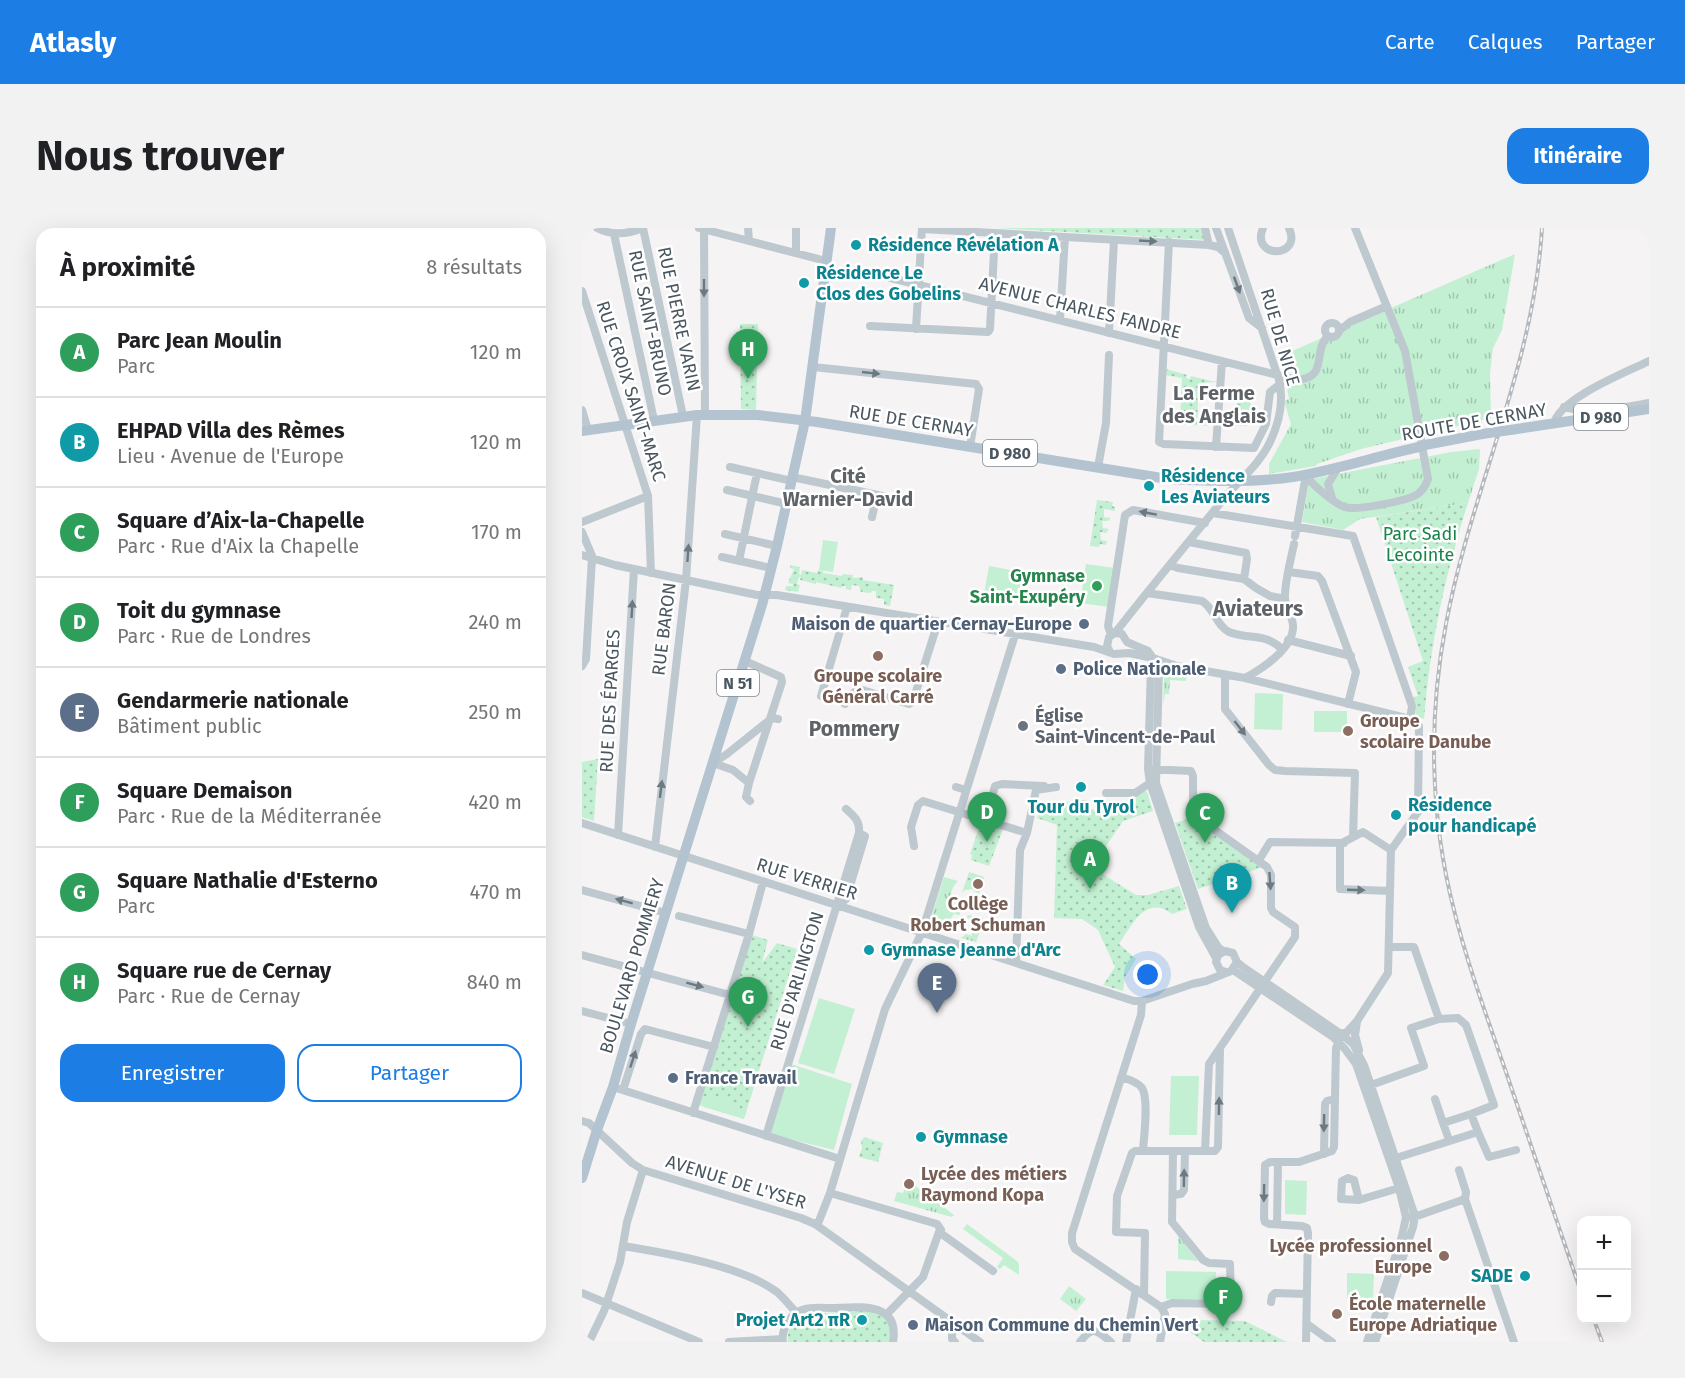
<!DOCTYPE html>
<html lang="fr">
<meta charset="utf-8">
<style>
:root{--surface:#fff;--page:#f2f2f2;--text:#202124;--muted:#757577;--line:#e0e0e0;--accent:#1c7ee5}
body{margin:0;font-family:"Fira Sans",sans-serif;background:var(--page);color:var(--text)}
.controls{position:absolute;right:18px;bottom:18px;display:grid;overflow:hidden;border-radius:12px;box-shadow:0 6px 24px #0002}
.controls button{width:54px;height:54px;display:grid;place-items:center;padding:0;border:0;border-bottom:2px solid var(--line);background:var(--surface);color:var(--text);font:30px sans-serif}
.you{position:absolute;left:566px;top:747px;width:21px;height:21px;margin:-15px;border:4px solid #fff;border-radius:50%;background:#1a73e8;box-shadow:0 0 0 9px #1a73e833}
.badge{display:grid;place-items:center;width:39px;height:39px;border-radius:50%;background:var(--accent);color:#fff;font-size:20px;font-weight:700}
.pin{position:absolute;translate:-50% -50px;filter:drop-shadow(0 2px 3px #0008)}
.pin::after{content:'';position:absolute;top:32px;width:21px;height:18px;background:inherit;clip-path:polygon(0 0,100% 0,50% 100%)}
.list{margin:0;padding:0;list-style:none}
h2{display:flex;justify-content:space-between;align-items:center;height:78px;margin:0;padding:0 24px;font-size:26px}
h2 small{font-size:20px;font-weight:400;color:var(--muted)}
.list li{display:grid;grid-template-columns:39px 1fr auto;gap:18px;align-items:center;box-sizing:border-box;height:90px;padding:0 24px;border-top:2px solid var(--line)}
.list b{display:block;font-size:22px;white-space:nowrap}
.list p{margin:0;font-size:20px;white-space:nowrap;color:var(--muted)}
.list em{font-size:20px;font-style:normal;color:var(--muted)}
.actions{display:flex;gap:12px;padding:18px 24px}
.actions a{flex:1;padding:14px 0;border:2px solid var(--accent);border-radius:18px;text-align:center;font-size:21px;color:var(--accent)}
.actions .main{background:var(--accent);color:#fff}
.map{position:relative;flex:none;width:1067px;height:1114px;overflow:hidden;border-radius:18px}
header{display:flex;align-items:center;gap:36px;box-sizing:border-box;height:84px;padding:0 30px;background:var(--accent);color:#fff}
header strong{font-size:28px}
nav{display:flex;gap:33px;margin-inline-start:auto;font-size:21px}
.intro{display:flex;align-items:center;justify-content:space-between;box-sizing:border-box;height:144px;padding:0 36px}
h1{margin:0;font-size:42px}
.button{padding:15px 27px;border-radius:18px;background:var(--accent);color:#fff;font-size:21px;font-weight:700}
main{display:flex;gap:36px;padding:0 36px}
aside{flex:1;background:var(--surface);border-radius:18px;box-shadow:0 6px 24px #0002}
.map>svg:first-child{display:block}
</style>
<header>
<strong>Atlasly</strong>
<nav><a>Carte</a><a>Calques</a><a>Partager</a></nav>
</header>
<div class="intro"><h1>Nous trouver</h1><a class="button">Itinéraire</a></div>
<main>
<aside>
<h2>À proximité<small>8 résultats</small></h2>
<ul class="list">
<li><span class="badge" style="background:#2e9e5b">A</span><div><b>Parc Jean Moulin</b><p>Parc</p></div><em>120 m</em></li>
<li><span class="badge" style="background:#0f9aa8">B</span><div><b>EHPAD Villa des Rèmes</b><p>Lieu · Avenue de l'Europe</p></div><em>120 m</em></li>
<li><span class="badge" style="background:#2e9e5b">C</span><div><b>Square d’Aix-la-Chapelle</b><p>Parc · Rue d'Aix la Chapelle</p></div><em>170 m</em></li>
<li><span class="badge" style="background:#2e9e5b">D</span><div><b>Toit du gymnase</b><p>Parc · Rue de Londres</p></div><em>240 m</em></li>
<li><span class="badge" style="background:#5c6f8a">E</span><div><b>Gendarmerie nationale</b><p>Bâtiment public</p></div><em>250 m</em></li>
<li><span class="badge" style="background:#2e9e5b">F</span><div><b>Square Demaison</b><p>Parc · Rue de la Méditerranée</p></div><em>420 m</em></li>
<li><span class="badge" style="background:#2e9e5b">G</span><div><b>Square Nathalie d'Esterno</b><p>Parc</p></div><em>470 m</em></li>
<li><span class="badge" style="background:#2e9e5b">H</span><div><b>Square rue de Cernay</b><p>Parc · Rue de Cernay</p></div><em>840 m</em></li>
</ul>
<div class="actions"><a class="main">Enregistrer</a><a>Partager</a></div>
</aside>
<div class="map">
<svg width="1067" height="1114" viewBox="0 0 1067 1114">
<defs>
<pattern id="grass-tufts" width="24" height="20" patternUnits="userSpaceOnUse" patternTransform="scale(1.5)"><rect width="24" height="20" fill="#c3f0d2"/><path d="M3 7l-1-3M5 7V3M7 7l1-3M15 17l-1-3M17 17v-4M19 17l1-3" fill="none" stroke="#a0c5ae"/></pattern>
<pattern id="park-dots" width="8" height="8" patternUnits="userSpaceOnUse" patternTransform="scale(1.5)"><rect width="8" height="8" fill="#c3f0d2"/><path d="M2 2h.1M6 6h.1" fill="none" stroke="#a0c5ae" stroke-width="1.8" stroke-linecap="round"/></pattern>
</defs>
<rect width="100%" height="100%" fill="#f5f3f3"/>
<!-- grass -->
<path fill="url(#grass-tufts)" d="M933,26L920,102L911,120L908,145L909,190L779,221L735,236L734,238L687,246V236L709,196L702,173L707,171L705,160L718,146L701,127Z
M898,221L897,241L886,275L778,291L761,302L720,294L727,254L730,251L869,224Z
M587,443L597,445V447L602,448V445L605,446L604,453L588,452L587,466H583L581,477L582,447V445Z
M362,649L376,653C366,663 366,677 378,685V687L372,686L362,699L366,700L364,702L347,697Z
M386,687L403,691L394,714L379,710L384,706L390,708L389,691L385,690Z
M325,954L330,957L331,956L372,987L370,989L312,973L315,964L321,965Z
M385,996L435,1033L437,1036V1047L422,1037L418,1041L415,1039L421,1030L381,1001Z
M596,1007L616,1033L596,1031Z
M487,1058L504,1071L494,1083L478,1071Z"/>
<!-- park -->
<path fill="url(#park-dots)" d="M413,0H619L624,12Z
M158,96H176L174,182L159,181Z
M584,141L605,147L604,150L608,151L609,148L634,154L617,155L615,194L628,195L627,198L608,197V193H604L603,197L585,196V192L598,193L600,150L583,147Z
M656,166H670L665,198H653Z
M515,272L531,274L530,278L533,279V283L522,281V289L529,290L526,293H520L521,300L527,301L524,305L518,304L519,312L525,313L524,317L518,316L517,319L508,318Z
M886,275C863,346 848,417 842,491L833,487L834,477L831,469L836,468L826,439L841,433L794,289Z
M208,337L218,339L217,346L219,347L220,342L235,345L236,342L241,343V345L260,348L261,346L271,347V350L281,349V352L312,357L308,378L302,377V371L294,370V363L290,362L289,365L279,364L277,358L270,357L269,362L264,361V358H260L259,360L234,354V356L218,352L219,349H217L215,356L218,357L216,364L203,362L204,358H211V356L206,355L212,341L208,340Z
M16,531L12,593L0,589V534Z
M563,562L565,564L571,583L541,593L518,627V640L522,647L554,667H566L597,658L605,681L590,686C564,666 550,697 537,716L554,731L543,749L541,763L521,757L533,739L516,702L500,691L472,690L475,597L455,590L461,573L497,574L498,572H507V581L530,584L536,573H553V569Z
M609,590L613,593L681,639L616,661L593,595Z
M399,594L421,601L407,638L389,632L390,627L388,626Z
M387,644L402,649L396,670L395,665L390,661L383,662L380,665Z
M170,707L186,712L180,735L195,715L215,721L162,891L117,877Z
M282,909L301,915L296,934L277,929L280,920L279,913Z
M276,1083H291L303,1088L310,1102L308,1114H206C204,1100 212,1090 224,1086Z
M610,1092L663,1093L705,1114H622L608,1104Z"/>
<!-- pitch -->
<path fill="#c3f0d2" d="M241,312L256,314L251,344L237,342Z
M504,336L533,340L527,379L498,375Z
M407,338L440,344L436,372L402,366Z
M673,465L701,466L700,502L672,501Z
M732,483H765V504H732Z
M237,770L273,781L252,846L216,835Z
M209,836L270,856L252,922L187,906Z
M589,848H617L615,907H587Z
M125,867L158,877L155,889L122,879Z
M703,952L725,953L724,987L703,986Z
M584,1043L634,1044L633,1072L584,1071Z
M765,1045L792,1046L791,1072L765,1071Z"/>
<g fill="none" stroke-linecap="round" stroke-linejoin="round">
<!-- minor -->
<path stroke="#bec8cf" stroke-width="8" d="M15,0C30,8 46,6 61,0
M61,0L101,188
M117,0L244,33
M122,0L123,187
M166,0L167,13
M623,0L627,17
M634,0L667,90L680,100
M681,0C668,31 721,31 707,0
M340,1L627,17L636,19L643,25
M32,6L72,192
M587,14L577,214L582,216L672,220L684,196L688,164L698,156
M214,25V0
M293,46L715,152C747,150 730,123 746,108
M0,63L66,268L69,345
M478,92L483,9
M743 102a7 7 0 1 1 14 0a7 7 0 1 1-14 0Z
M288,98L406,104L408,101L413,5
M334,101L340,0
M758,102L768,94L805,78
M527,105L532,12
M231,139L394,156L397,161L388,219
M982,179C1011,186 1038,180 1067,175
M0,182L6,202
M972,196C976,171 1045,144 1067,133
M634,219L640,133
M148,239L210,253
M516,239L524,195L527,127
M724,247C728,255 754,277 763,279C774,283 825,273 836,266C841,262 844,257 846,251L823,123L773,0
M210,249L324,273
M145,262L205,276
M750,270L746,256L756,240
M631,285L771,308L830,478L828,491
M290,289L295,267
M0,294L66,268
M0,304L11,330
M143,306L195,318
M713,308L724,247
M607,314L664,325L665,331L662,351
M0,327L33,337L175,367H195L512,419L532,426L547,425L571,430L595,438L663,450L828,491L837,498L836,584L809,622L806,745L775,793L765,804L759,806L754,820L752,919L750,923L717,934H688L683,937L682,990L683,994L687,996L720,998L725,1000L726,1005L724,1114
M140,329L189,340
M157,333L175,245
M588,337L596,340L662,351L674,360L688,368L703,371
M707,344L736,348L740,353L774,444L766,476
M565,365L620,373C632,380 634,397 647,404C667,412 682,404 700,421
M533,405L540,406L545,414L566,423L577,439L574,555L624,700L636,719L641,723
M529,407L526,398L543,287L551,282L623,295
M706,412L769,428
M528,424L525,418L527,409L533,405C569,359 607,313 645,267C660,250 678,235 688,214C697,195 702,173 697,152L646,0
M571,430L569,436L566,541L568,555L617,699L634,730
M163,433L199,449L200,454L167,555L164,569L168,573
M0,438L4,431L10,330
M643,447V481L687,537L693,542L703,543L773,545L771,609
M663,450C680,441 712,420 711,398C711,389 704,380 703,371C702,356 709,331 712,316
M239,468L265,379
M263,476L265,469L277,461L327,476L331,473L356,394
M566,541L609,543L611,548V581L613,588L685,639L689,647V680L691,684L713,699V709L627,836L623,923
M167,555L151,542L131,535L145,526L190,490L196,491
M374,559L384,562
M524,565H553L568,555
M404,591L413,558L420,556L462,558
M0,595L552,773H560L610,756L624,753L649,743L655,734
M36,607L52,341
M332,618L329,599L336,577L341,573L445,605
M73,619L104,352L115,187
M677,632L688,614L762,615
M0,662L84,685
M808,663L758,661V616L781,604L809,622
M256,677L264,671L283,608L277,605
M97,688L167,706
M807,719H832L857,791L876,790L884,797L912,877L889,886
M0,727L148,767
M434,735L438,622L445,605L454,562L474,559
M651,742L751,809L763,821L774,836L817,960L824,989L820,1008L785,1114
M644,744L638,742L634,734L636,727L643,723L651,725L655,734L661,739L759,806L771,816L782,837L833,988L831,999L793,1114
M560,773L559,787L490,1005V1014L493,1021L579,1079L583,1086L578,1114
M0,783L49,796
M775,794L773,807L777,822
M539,849C546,851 556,854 560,860C567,871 562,908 561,922
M789,857L842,838L829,800L857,791
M31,859L258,931
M41,862L59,806L63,801L132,819
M853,871L861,895
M111,885L167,706L181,654
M0,893L7,895L50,935L61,942L219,990L233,996L398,1114
M896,904L907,929L934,922
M184,908L277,605C278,593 273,589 264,581
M742,926L743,876L745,873L752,871
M814,930L896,904L889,886L861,895L867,912
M877,942L884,964L883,971L932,1114
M248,965L355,996L359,1002L357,1004
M591,967L599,966L602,962L603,924
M777,972L759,971L760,953L766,950L772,952L777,972L817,960
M829,989L838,987L883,971
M233,996L237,993L248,965L303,781L340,704L433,407
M695,996L696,934
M357,1004L411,1043
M41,1018C84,1025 161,1038 195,1064C202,1070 208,1078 214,1084
M0,1065L117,1114
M562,1067L563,1005L534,1004L535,968L550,925L553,923H633L636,919L638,821
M689,1074L690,1068L693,1065L725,1066
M579,1079L590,1075L643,1076L649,1071L648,1036L627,1035L621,1032L590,994L591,924
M304,1087L341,1049L357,1004
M725,1096L750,1114
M7,1114L22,1083L38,1034L45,994L61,942
M147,1114L200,1111
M201,1114C199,1105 205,1091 214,1085C223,1078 239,1080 251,1080C277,1079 318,1073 311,1114
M373,1114L370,1111V1103L374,1096
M498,1114C511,1097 514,1102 529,1114
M544,1114L554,1061"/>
<!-- major -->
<path stroke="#b3c3d0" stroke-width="10" d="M928,202L1067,181
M0,203L115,187H176L235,194L586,251C628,253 670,255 711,249C754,242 795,228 837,219
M843,217L900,206
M0,950L15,902L31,859L49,796L180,377L195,318L223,193L249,0"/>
<defs>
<path id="rail" d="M960,0C952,138 889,262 864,396C846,490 848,589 872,682C886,739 907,794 926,850C950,921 975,993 999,1064
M1012,1092L1020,1114"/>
</defs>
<!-- rail casing -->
<use href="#rail" stroke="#b5b8bd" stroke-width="4"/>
<!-- rail -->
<use href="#rail" stroke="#fff" stroke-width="1.5" stroke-dasharray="4.5" stroke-linecap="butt"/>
<!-- major-bridge -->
<path stroke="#b3c3d0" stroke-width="10" d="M900,206L928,202
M837,219L843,217"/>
</g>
<!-- one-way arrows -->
<defs><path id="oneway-solid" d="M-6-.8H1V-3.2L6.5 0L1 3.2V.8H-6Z" transform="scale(1.5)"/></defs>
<g fill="#6d7981">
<use href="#oneway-solid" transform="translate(566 13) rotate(3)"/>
<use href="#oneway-solid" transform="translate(655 57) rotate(70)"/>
<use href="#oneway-solid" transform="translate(122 60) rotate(90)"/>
<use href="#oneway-solid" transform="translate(289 145) rotate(6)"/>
<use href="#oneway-solid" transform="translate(566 285) rotate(-170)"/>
<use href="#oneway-solid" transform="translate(106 325) rotate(-86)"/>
<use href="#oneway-solid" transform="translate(50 381) rotate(-87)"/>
<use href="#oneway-solid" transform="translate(658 500) rotate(52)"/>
<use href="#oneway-solid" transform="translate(79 561) rotate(-83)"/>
<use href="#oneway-solid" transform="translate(688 653) rotate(86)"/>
<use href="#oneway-solid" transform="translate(774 662) rotate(2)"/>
<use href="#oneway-solid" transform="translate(42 673) rotate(-165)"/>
<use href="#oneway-solid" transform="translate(113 757) rotate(15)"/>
<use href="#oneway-solid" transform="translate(51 831) rotate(-72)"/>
<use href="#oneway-solid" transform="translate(637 878) rotate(-89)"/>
<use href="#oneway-solid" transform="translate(742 895) rotate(91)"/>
<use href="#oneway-solid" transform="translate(602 950) rotate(-89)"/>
<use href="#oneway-solid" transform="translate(682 965) rotate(91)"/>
</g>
<!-- markers -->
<g fill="#0f9aa8" stroke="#fff" stroke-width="2">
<circle cx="274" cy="17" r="6"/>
<circle cx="222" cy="55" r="6"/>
<circle cx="567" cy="258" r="6"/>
<circle cx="499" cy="559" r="6"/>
<circle cx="814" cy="587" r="6"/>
<circle cx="287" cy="722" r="6"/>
<circle cx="339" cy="909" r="6"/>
<circle cx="943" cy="1048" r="6"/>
<circle cx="280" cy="1092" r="6"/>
</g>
<circle fill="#2e9e5b" stroke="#fff" stroke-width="2" cx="515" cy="358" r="6"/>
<g fill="#5c6f8a" stroke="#fff" stroke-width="2">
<circle cx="502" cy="396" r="6"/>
<circle cx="479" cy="441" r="6"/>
<circle cx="91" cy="850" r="6"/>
<circle cx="331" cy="1097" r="6"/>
</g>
<g fill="#8d6e63" stroke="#fff" stroke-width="2">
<circle cx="296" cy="428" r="6"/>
<circle cx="766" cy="503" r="6"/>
<circle cx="396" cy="656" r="6"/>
<circle cx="327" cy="956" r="6"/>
<circle cx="862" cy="1028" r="6"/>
<circle cx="755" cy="1086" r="6"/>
</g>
<circle fill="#6b7280" stroke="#fff" stroke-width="2" cx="441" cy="498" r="6"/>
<g text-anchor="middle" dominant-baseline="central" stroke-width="5" stroke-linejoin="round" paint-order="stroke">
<!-- shield labels -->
<g fill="#fff" stroke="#808990" stroke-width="1.5">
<rect x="992" y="176" width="54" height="26" rx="4.5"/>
<rect x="401" y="212" width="54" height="26" rx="4.5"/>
<rect x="135" y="442" width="42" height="26" rx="4.5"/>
</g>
<g font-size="16" font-weight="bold" fill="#4a5760">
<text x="1019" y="189">D 980</text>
<text x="428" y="225">D 980</text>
<text x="156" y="455">N 51</text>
</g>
<!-- culture labels -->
<g font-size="18" font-weight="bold" fill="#0d838f" stroke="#fff" text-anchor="start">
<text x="286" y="17">Résidence Révélation A</text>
<text x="234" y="45">Résidence Le<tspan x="234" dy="21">Clos des Gobelins</tspan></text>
<text x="579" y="248">Résidence<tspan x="579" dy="21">Les Aviateurs</tspan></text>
<text x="826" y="577">Résidence<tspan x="826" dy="21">pour handicapé</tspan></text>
<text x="499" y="579" text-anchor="middle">Tour du Tyrol</text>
<text x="299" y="722">Gymnase Jeanne d'Arc</text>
<text x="351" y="909">Gymnase</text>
<text x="931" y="1048" text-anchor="end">SADE</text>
<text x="268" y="1092" text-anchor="end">Projet Art2 πR</text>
</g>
<!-- street labels -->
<g font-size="18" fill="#4a5760" stroke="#fff">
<text transform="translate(498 80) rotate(14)">AVENUE CHARLES FANDRE</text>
<text transform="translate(97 91) rotate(78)">RUE PIERRE VARIN</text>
<text transform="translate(68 95) rotate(78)">RUE SAINT-BRUNO</text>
<text transform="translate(698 109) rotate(74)">RUE DE NICE</text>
<text transform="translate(49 163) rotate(72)">RUE CROIX SAINT-MARC</text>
<text transform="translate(329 193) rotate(9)">RUE DE CERNAY</text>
<text transform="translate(892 194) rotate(-10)">ROUTE DE CERNAY</text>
<text transform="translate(82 401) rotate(-83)">RUE BARON</text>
<text transform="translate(28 473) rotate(-87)">RUE DES ÉPARGES</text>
<text transform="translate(225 651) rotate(17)">RUE VERRIER</text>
<text transform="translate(50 738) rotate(-73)">BOULEVARD POMMERY</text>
<text transform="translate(215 753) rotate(-73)">RUE D'ARLINGTON</text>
<text transform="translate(154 954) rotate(17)">AVENUE DE L'YSER</text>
</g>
<!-- park labels -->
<g font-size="18" fill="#188449" stroke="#fff">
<text x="838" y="306">Parc Sadi<tspan x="838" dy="21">Lecointe</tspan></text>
</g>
<!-- leisure labels -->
<g font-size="18" font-weight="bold" fill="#27864d" stroke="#fff" text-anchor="end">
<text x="503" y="348">Gymnase<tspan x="503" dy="21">Saint-Exupéry</tspan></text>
</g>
<!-- service labels -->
<g font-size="18" font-weight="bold" fill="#4e5e75" stroke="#fff" text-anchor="start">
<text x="490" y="396" text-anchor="end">Maison de quartier Cernay-Europe</text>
<text x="491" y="441">Police Nationale</text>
<text x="103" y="850">France Travail</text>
<text x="343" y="1097">Maison Commune du Chemin Vert</text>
</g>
<!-- education labels -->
<g font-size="18" font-weight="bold" fill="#785e54" stroke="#fff" text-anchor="start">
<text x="296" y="448" text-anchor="middle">Groupe scolaire<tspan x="296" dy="21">Général Carré</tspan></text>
<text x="778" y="493">Groupe<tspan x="778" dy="21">scolaire Danube</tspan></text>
<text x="396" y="676" text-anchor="middle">Collège<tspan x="396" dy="21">Robert Schuman</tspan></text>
<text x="339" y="946">Lycée des métiers<tspan x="339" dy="21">Raymond Kopa</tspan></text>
<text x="850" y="1018" text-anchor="end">Lycée professionnel<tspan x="850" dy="21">Europe</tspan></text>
<text x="767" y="1076">École maternelle<tspan x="767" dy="21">Europe Adriatique</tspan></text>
</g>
<!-- worship labels -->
<g font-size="18" font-weight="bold" fill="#5b616d" stroke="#fff" text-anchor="start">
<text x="453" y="488">Église<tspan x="453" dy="21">Saint-Vincent-de-Paul</tspan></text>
</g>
<!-- neighbourhood labels -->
<g font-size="20" font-weight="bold" fill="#5f6368" stroke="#fff">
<text x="632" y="165">La Ferme<tspan x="632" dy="23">des Anglais</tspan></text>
<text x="266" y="248">Cité<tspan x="266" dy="23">Warnier-David</tspan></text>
</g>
<!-- quarter labels -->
<g font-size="21" font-weight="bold" fill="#5f6368" stroke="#fff">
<text x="676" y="381">Aviateurs</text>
<text x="272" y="501">Pommery</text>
</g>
</g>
</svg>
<div class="controls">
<button>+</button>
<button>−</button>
</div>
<div class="you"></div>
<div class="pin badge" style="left:508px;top:661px;background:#2e9e5b">A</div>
<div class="pin badge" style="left:650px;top:685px;background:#0f9aa8">B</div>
<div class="pin badge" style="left:623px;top:615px;background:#2e9e5b">C</div>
<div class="pin badge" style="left:405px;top:614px;background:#2e9e5b">D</div>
<div class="pin badge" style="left:355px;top:785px;background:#5c6f8a">E</div>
<div class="pin badge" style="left:641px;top:1099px;background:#2e9e5b">F</div>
<div class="pin badge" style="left:166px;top:799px;background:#2e9e5b">G</div>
<div class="pin badge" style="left:166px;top:151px;background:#2e9e5b">H</div>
</div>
</main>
